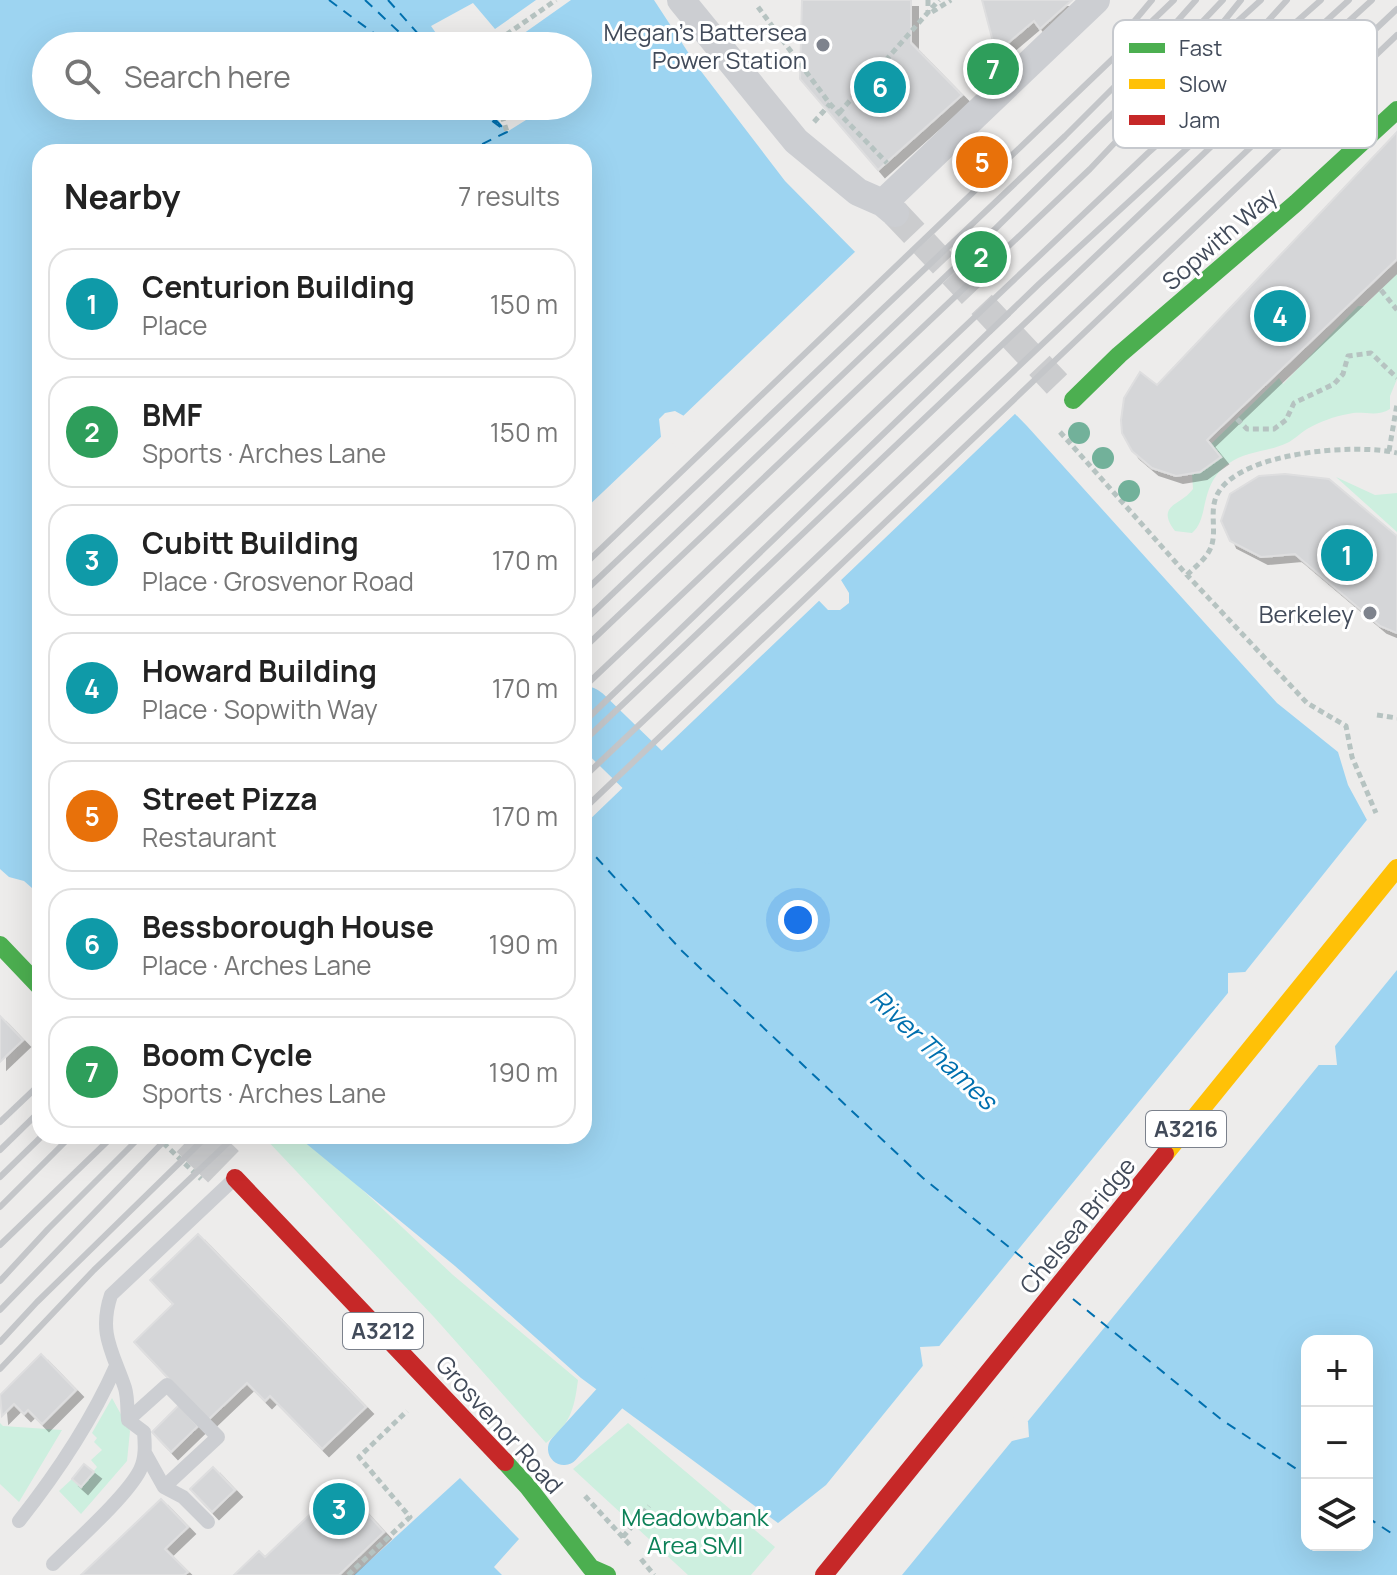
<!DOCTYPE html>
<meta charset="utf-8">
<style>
:root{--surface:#fff;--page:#f2f2f2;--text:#222;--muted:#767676;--line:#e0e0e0;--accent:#1a73e8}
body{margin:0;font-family:Manrope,sans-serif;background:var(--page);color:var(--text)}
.controls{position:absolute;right:24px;bottom:24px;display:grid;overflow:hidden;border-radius:16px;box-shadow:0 8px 32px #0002}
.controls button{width:72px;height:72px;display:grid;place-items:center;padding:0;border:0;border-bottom:2px solid var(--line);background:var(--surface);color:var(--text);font:40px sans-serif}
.you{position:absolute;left:798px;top:920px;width:28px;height:28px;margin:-20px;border:6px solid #fff;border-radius:50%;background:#1a73e8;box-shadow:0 0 0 12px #1a73e833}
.badge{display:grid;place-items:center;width:52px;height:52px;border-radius:50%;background:var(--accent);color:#fff;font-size:26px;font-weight:700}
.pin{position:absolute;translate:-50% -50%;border:4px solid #fff;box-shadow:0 2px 8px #0006}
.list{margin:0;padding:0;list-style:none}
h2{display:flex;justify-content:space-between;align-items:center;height:104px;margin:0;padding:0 32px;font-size:34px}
h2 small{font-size:26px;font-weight:400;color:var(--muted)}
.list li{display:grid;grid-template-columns:52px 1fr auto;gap:24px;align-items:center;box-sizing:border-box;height:112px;margin:0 16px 16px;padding:0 16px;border:2px solid var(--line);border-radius:24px}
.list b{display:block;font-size:30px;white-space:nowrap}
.list p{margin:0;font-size:26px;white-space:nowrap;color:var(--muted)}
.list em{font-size:26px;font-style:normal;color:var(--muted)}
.icon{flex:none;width:44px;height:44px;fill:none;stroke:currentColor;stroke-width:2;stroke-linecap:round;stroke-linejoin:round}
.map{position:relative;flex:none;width:1397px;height:1575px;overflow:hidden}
.search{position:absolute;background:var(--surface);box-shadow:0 8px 32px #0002;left:32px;top:32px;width:560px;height:88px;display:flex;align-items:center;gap:20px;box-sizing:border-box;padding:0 28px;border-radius:44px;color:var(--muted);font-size:30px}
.panel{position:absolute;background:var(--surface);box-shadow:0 8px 32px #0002;left:32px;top:144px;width:560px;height:1000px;border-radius:24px}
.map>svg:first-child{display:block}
</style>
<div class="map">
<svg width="1397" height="1575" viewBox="0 0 1397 1575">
<defs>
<filter id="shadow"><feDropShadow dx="7" dy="7" stdDeviation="0" flood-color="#0004"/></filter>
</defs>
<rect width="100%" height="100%" fill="#edeceb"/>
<!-- green -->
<path fill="#cdefdf" d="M1397,274V379L1390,396V409C1376,418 1363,410 1348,414C1335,416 1319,422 1307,429C1300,433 1294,440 1287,443C1268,452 1245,451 1228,464C1198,486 1210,518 1192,533L1175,531C1155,504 1181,506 1193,489L1192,473L1201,472L1221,457L1211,444L1279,378L1283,384L1358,306H1364Z
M1336,477L1375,495L1397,493V532Z
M263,1136H305L453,1275L578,1380C574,1411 570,1424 546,1443L434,1317Z
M112,1398L130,1431L127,1461L81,1514L59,1491L72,1479L81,1487L97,1467L91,1460L102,1450L94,1442L97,1438L92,1433Z
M0,1423L3,1426L62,1430L19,1502L0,1484Z
M628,1423L775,1547L751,1575H688L573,1469Z"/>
<!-- water -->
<path fill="#9dd4f1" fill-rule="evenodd" d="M0,0H654L697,66L785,181L1027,426L1277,703L1338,752L1348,785L1367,820L1397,851V1575H839L778,1523L581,1378L455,1266L297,1136H584V727L638,784L647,789L656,787C663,775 661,769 654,758L584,684V152H40V895L24,881L9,877L0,869ZM46,46H578V106H46ZM675,411L684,416L841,580L849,593V603L840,610H828L661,437L659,419L665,413ZM1245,972L1335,1046L1337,1065H1319L1228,993V973ZM1307,1341H1367V1545H1307ZM940,1346L1028,1422L1029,1437L1012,1441L923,1367L920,1347Z
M460,1478L519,1539L494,1567L502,1575H354Z"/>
<!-- pier -->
<path fill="#edeceb" d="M536,0H571L506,46H445L431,26L473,3L495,29Z
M488,106H540L542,110L507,132Z
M858,249L1018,411L838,583L681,418Z
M664,434L822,598L651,761L584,690V510Z
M584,723L636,775L584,825Z
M1370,816L1397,845V970L1331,1051L1242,976Z
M1232,988V991L1322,1061L1024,1426L936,1350Z
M926,1362L1013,1437L1016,1436L902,1575H833L778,1528V1523L826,1485Z"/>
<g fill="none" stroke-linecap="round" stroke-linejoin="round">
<!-- canal -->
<path stroke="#9dd4f1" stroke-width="32" d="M564,1449L610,1398L636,1363"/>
<!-- river -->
<path stroke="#9dd4f1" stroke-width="54" d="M584,713L712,837"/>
<!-- ferry -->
<path stroke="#0070af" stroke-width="2" stroke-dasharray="10 8" stroke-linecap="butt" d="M329,0L391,46
M365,0L414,46
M388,0L429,46
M479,106L497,123
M483,106L503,128
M466,152L507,132L472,106
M584,844L682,951L923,1178L1040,1272
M1073,1299L1222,1420L1307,1476
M1367,1517L1397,1537"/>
</g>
<!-- building -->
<path fill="#d5d6d8" stroke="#dededf" stroke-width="2" filter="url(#shadow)" d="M802,0H911V43L962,95L878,170L800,79Z
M982,0H1072L1040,29L1034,21L996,53Z
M1397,132V259L1207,440L1221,457L1200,472L1176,476L1152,468L1132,451L1122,433L1121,420L1124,398L1140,372L1157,385Z
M1285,474L1329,479L1397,536V633L1380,626L1295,554L1261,557L1230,541L1221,521L1230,494L1259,476Z
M0,1016L23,1040L0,1062Z
M198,1234L366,1407L322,1449L270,1396L265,1401L247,1383L208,1420L134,1342L173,1304L150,1280Z
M41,1354L76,1390L42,1424L28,1410L24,1414L14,1404L2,1416L0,1395Z
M179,1405L198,1426L171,1452L152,1432Z
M84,1464L94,1472L81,1487L72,1479Z
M213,1467L235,1490L212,1512L190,1489Z
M341,1485L384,1532L339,1575H234L259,1551L265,1557Z
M161,1499L188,1527L165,1549L188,1572L184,1575H81Z"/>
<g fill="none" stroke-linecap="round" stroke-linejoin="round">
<!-- street-tunnel -->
<path stroke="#cbccce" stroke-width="28" stroke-dasharray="28 14" stroke-linecap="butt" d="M895,213L1057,384"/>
<!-- highway-tunnel -->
<path stroke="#cbccce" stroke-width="44" stroke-dasharray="44 22" stroke-linecap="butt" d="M192,1136L235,1178"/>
<!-- path -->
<path stroke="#b6c3c1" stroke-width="5" stroke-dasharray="6 4" stroke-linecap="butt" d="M928,0V13
M758,7L830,104L887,163
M932,12L951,0
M490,46L556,0
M499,106L507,132
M839,113L939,0
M814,122L830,104
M1381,290L1397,310
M1237,419L1247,429H1274L1286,420L1294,403L1334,384L1343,374L1348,356L1371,353L1397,378
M1060,432L1187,575L1307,703L1346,726L1352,757L1376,813
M1389,451L1397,404
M1187,575C1194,568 1203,561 1208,553C1220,535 1207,512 1218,493C1241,452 1355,443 1397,453
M1377,715L1397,718
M156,1136L201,1179
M585,1496L630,1545
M623,1537L649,1506
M641,1559L654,1575
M348,1575L410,1517L359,1457L407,1411"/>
<!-- lane -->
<path stroke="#ccced2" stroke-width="14" d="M128,1420L167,1385L218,1437L164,1487
M145,1453L164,1487L183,1497L208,1522
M19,1521C57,1473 91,1422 116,1366
M53,1564C75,1542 127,1496 140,1470C146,1458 145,1444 144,1432L128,1420C127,1410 128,1398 125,1388C113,1352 98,1334 111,1295L232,1181"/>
<!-- street -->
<path stroke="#ccced2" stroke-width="28" d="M681,0L796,141L858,192L883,203L895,213
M883,203L1096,0"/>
<!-- fast -->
<path stroke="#4caf50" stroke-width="18" d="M1073,400L1119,355L1296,203L1397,110
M0,945L40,987
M505,1462L528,1487L591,1568L607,1575"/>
<!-- slow -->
<path stroke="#ffc107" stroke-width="18" d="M1165,1154L1397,868"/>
<!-- jam -->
<path stroke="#c62828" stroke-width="18" d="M235,1178L505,1462
M824,1575L1165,1154"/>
<!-- rail -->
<path stroke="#c4c6c9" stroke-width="6" d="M1228,30L1261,0
M1116,43L1152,0
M1209,86L1287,0
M584,565L1174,0
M584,592L1065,136L1156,45L1196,0
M584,621L990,234L1144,83L1223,0
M584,648L1090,169L1191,62L1241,0
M584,687L1148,153L1321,0
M584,722L1039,284L1349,0
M584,741L1216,142L1372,0
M584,777L1397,9
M584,809L1397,35
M0,1122L40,1084
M0,1150L40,1111
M0,1177L42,1136
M0,1207L71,1136
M0,1245L113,1136
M0,1281L48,1229L141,1136
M0,1310L169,1136
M0,1342L37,1302L207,1136
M0,1369L94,1270L235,1136"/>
</g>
<!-- trees -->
<g fill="#72b19a">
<circle cx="1079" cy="433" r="11"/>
<circle cx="1103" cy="458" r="11"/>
<circle cx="1129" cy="491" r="11"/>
</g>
<!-- markers -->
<g fill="#7e838d" stroke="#fff" stroke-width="3">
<circle cx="823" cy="45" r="8"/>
<circle cx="1370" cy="613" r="8"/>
</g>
<g text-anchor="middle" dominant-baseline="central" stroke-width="6" stroke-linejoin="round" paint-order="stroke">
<!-- shield labels -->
<g fill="#fff" stroke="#7b818c" stroke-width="2">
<rect x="1146" y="1111" width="80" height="36" rx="6"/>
<rect x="343" y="1313" width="80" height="36" rx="6"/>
</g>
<g font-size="22" font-weight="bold" fill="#424b5a">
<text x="1186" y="1129">A3216</text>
<text x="383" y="1331">A3212</text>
</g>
<!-- poi labels -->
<g font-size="24" fill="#424b5a" stroke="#fff" text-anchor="end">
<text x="807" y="31">Megan's Battersea<tspan x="807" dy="28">Power Station</tspan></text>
<text x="1354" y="613">Berkeley</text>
</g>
<!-- street labels -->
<g font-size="24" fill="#424b5a" stroke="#fff">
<text transform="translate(1219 238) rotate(-41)">Sopwith Way</text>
<text transform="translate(1077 1225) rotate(-51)">Chelsea Bridge</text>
<text transform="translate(500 1424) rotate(48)">Grosvenor Road</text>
</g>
<!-- park labels -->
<g font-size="24" fill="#0d8158" stroke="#fff">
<text x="695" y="1516">Meadowbank<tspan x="695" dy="28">Area SMI</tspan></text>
</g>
<!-- water labels -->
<g font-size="26" font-style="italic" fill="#0070af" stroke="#fff">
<text transform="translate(934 1049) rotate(43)">River Thames</text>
</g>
</g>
<!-- legend -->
<rect x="1113" y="20" width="264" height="128" rx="12" fill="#fff" stroke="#c6c9ce" stroke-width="2"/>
<rect x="1129" y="43" width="36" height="10" fill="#4caf50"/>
<rect x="1129" y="79" width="36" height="10" fill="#ffc107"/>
<rect x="1129" y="115" width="36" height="10" fill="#c62828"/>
<g font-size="22" fill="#424b5a">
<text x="1179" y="56">Fast</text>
<text x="1179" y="92">Slow</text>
<text x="1179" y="128">Jam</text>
</g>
</svg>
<div class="controls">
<button>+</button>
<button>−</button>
<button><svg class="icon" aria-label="layers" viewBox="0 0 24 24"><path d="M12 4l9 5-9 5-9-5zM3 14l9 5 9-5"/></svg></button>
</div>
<div class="you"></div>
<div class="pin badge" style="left:1347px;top:555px;background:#0f9aa8">1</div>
<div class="pin badge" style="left:981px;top:257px;background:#2e9e5b">2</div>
<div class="pin badge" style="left:339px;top:1509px;background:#0f9aa8">3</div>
<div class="pin badge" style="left:1280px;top:316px;background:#0f9aa8">4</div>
<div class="pin badge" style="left:982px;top:162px;background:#e8710a">5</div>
<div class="pin badge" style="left:880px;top:87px;background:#0f9aa8">6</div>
<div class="pin badge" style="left:993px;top:69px;background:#2e9e5b">7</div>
<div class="search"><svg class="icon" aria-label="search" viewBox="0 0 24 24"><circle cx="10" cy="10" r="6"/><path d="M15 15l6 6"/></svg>Search here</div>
<section class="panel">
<h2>Nearby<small>7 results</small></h2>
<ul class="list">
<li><span class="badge" style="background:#0f9aa8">1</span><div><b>Centurion Building</b><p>Place</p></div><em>150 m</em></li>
<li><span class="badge" style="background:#2e9e5b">2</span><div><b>BMF</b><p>Sports · Arches Lane</p></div><em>150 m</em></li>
<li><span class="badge" style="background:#0f9aa8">3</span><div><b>Cubitt Building</b><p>Place · Grosvenor Road</p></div><em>170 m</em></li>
<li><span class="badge" style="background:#0f9aa8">4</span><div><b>Howard Building</b><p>Place · Sopwith Way</p></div><em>170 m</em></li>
<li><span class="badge" style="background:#e8710a">5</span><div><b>Street Pizza</b><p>Restaurant</p></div><em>170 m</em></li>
<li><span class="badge" style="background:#0f9aa8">6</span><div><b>Bessborough House</b><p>Place · Arches Lane</p></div><em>190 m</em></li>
<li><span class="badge" style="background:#2e9e5b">7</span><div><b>Boom Cycle</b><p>Sports · Arches Lane</p></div><em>190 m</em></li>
</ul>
</section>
</div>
